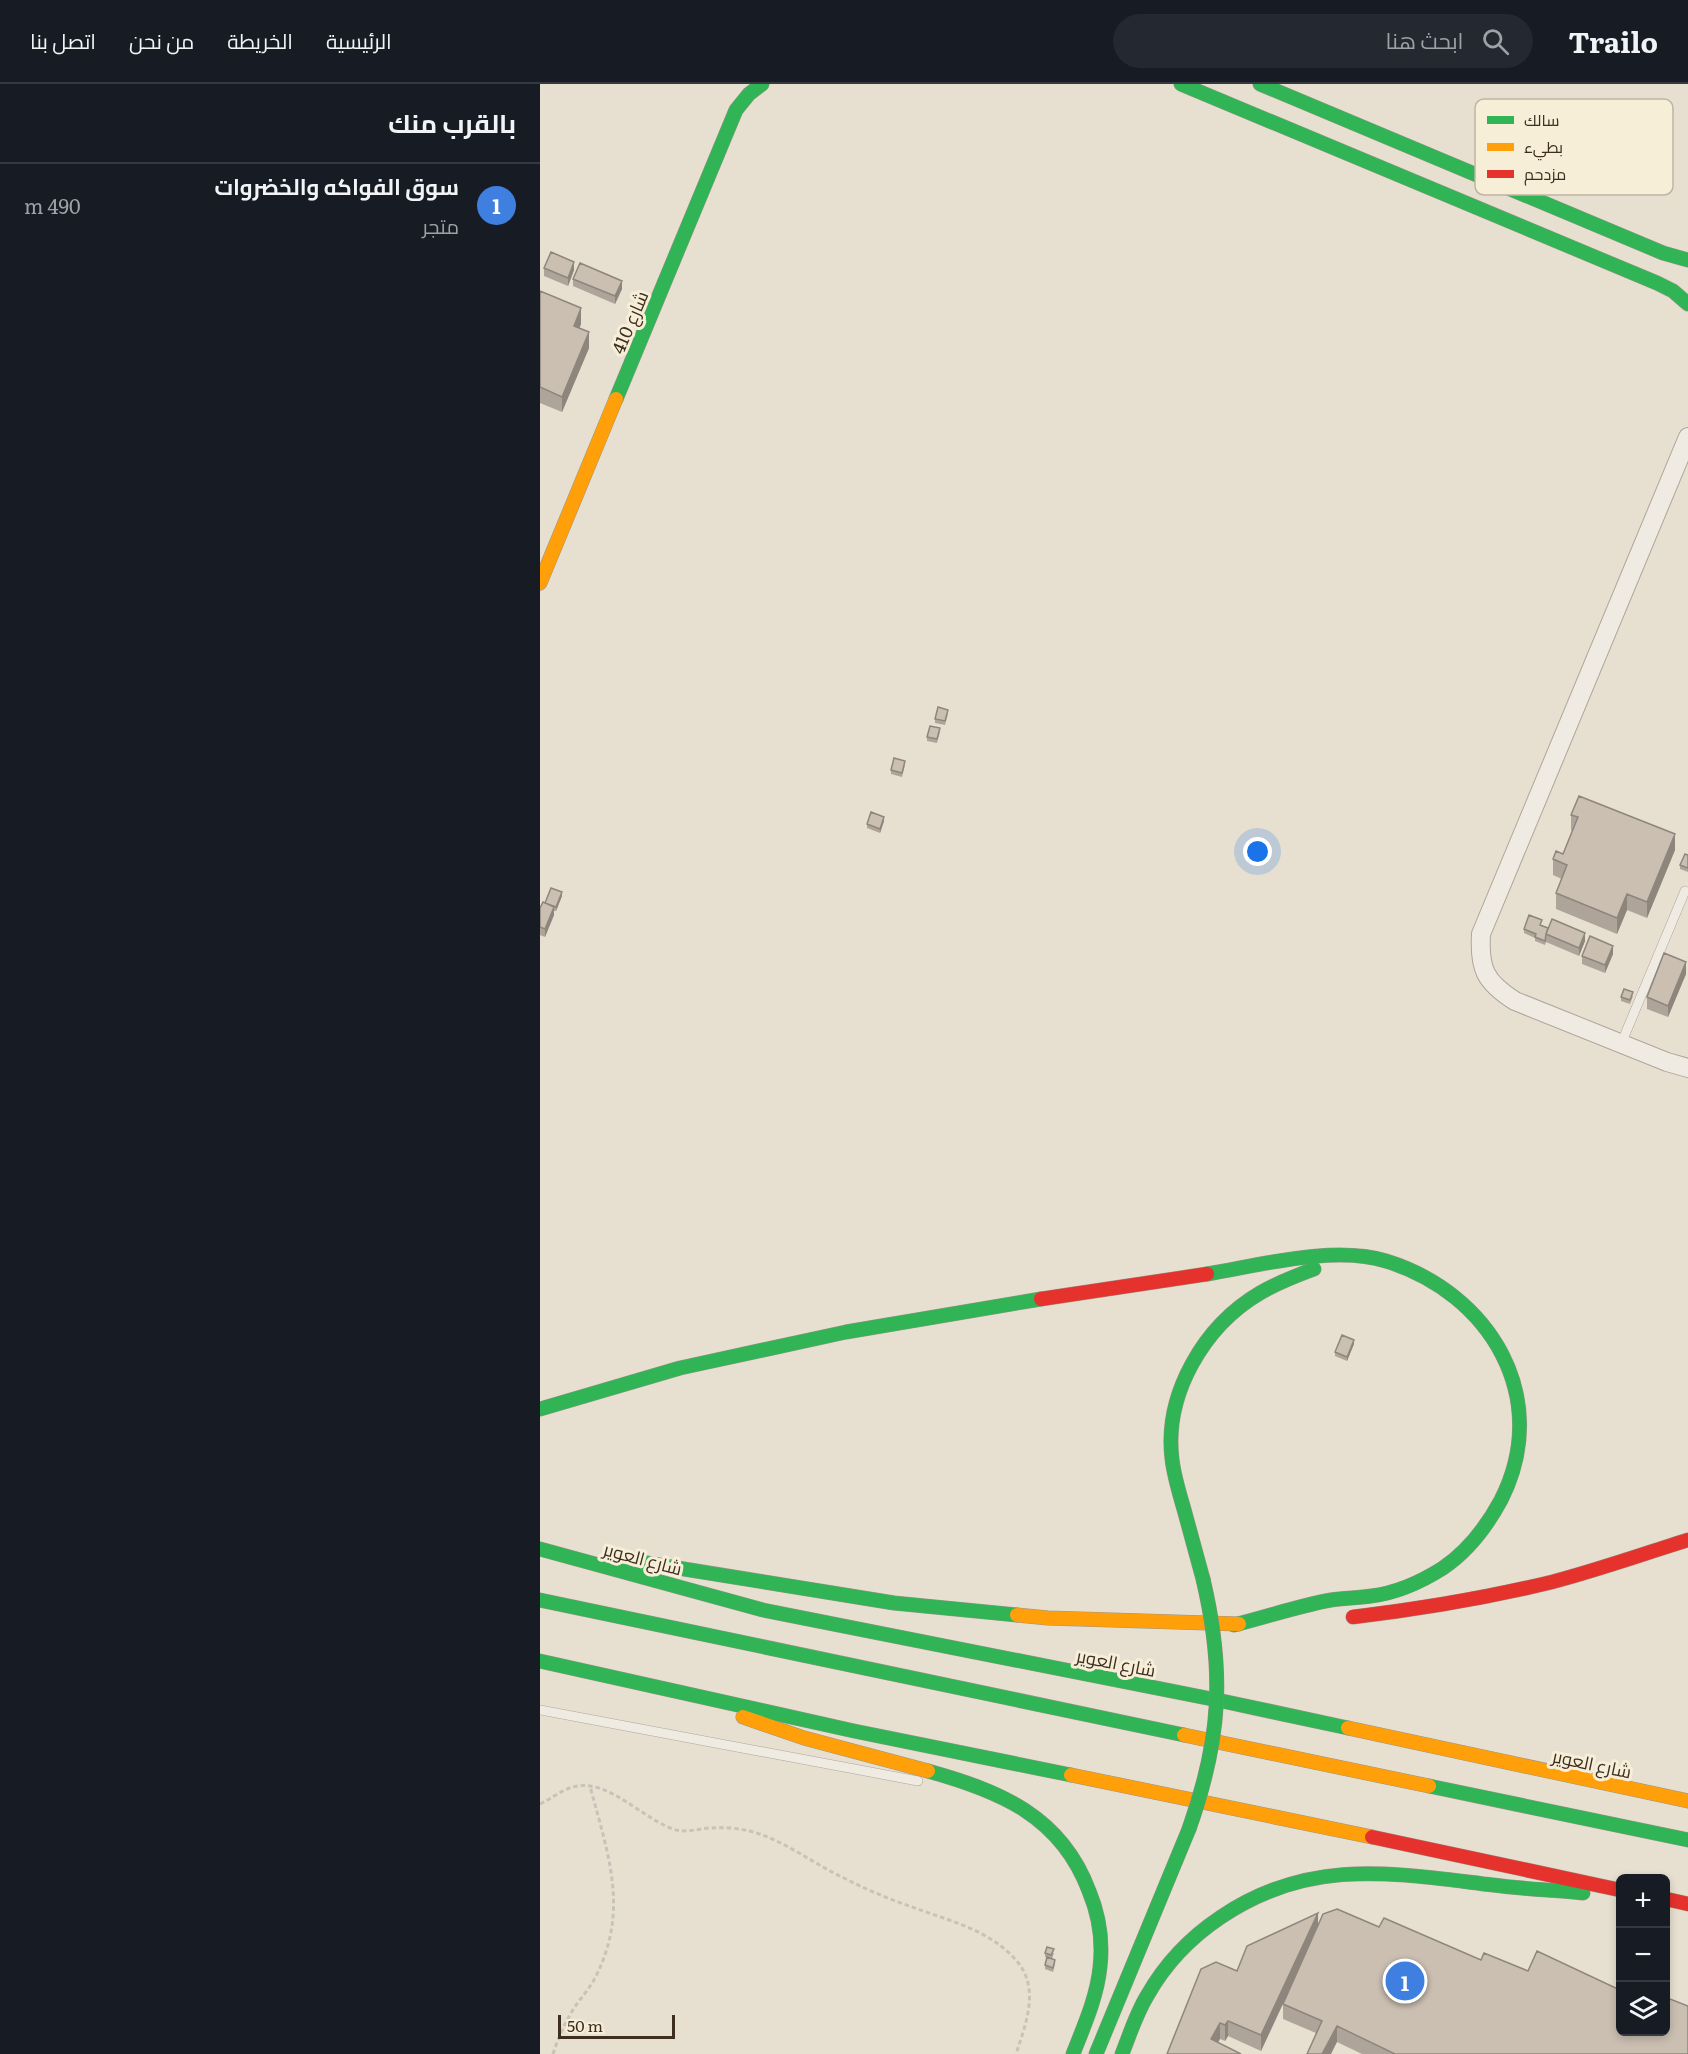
<!DOCTYPE html>
<html lang="ar">
<meta charset="utf-8">
<style>
:root{--surface:#171b24;--page:#242831;--text:#f1f3f6;--muted:#9ea1a6;--line:#363941;--accent:#ea580c}
body{margin:0;font-family:Literata,Cairo,serif;background:var(--page);color:var(--text);direction:rtl}
.controls{position:absolute;right:18px;bottom:18px;display:grid;overflow:hidden;border-radius:9px;box-shadow:0 3px 9px #0003}
.controls button{width:54px;height:54px;display:grid;place-items:center;padding:0;border:0;border-bottom:2px solid var(--line);background:var(--surface);color:var(--text);font:30px sans-serif}
.scale{position:absolute;left:18px;bottom:15px;width:117px;box-sizing:border-box;padding-left:6px;border:3px solid #3d2e20;border-top:0;font-size:16px;line-height:21px;white-space:nowrap;color:#3d2e20;-webkit-text-stroke:4px #f7eed8;paint-order:stroke}
.you{position:absolute;left:718px;top:768px;width:21px;height:21px;margin:-15px;border:4px solid #fff;border-radius:50%;background:#1a73e8;box-shadow:0 0 0 9px #1a73e833}
.badge{display:grid;place-items:center;width:39px;height:39px;border-radius:50%;background:var(--accent);color:#fff;font-size:20px;font-weight:700}
.pin{position:absolute;translate:-50% -50%;border:3px solid #fff;box-shadow:0 2px 6px #0006}
.list{margin:0;padding:0;list-style:none}
h2{display:flex;justify-content:space-between;align-items:center;height:78px;margin:0;padding:0 24px;font-size:26px}
h2 small{font-size:20px;font-weight:400;color:var(--muted)}
.list li{display:grid;grid-template-columns:39px 1fr auto;gap:18px;align-items:center;box-sizing:border-box;height:84px;padding:0 24px;border-top:2px solid var(--line)}
.list b{display:block;font-size:22px;white-space:nowrap}
.list p{margin:0;font-size:20px;white-space:nowrap;color:var(--muted)}
.list em{font-size:20px;font-style:normal;color:var(--muted)}
.icon{flex:none;width:33px;height:33px;fill:none;stroke:currentColor;stroke-width:2;stroke-linecap:round;stroke-linejoin:round}
.map{position:relative;flex:none;width:1148px;height:1970px;overflow:hidden;direction:ltr}
header{display:flex;align-items:center;gap:36px;box-sizing:border-box;height:84px;padding:0 30px;background:var(--surface);border-bottom:2px solid var(--line)}
header strong{font-size:28px}
nav{display:flex;gap:33px;margin-inline-start:auto;font-size:21px}
.search{width:420px;height:54px;background:var(--page);display:flex;align-items:center;gap:15px;box-sizing:border-box;padding:0 21px;border-radius:33px;color:var(--muted);font-size:22px}
main{display:flex}
aside{flex:1;background:var(--surface)}
.map>svg:first-child{display:block}
</style>
<header>
<strong>Trailo</strong>
<div class="search"><svg class="icon" aria-label="search" viewBox="0 0 24 24"><circle cx="10" cy="10" r="6"/><path d="M15 15l6 6"/></svg>ابحث هنا</div>
<nav><a>الرئيسية</a><a>الخريطة</a><a>من نحن</a><a>اتصل بنا</a></nav>
</header>
<main>
<div class="map">
<svg width="1148" height="1970" viewBox="0 0 1148 1970">
<rect width="100%" height="100%" fill="#e7e0d1"/>
<g fill="none" stroke-linecap="round" stroke-linejoin="round">
<defs>
<path id="lane" d="M1081,960L1145,807
M0,1626L378,1697"/>
<path id="street" d="M1148,353L941,850C939,885 945,898 975,917L1127,978L1148,984"/>
<path id="fast" d="M641,0L1117,199L1133,207L1148,220
M720,0L1123,169L1148,176
M76,315L196,26L209,10L222,0
M667,1190C721,1181 794,1161 846,1177C950,1209 1013,1314 961,1416C947,1442 928,1467 903,1484C881,1498 857,1509 831,1512C818,1514 804,1514 791,1516C758,1522 726,1533 694,1541
M0,1325L140,1284L306,1248L501,1215
M0,1465L223,1526L682,1617L808,1644
M82,1475L354,1519L477,1531
M663,1495C657,1473 651,1451 645,1429C640,1411 634,1393 632,1375C624,1310 664,1242 720,1209C737,1199 755,1192 774,1185
M0,1516L644,1651
M0,1577L314,1647L531,1691
M388,1687C460,1707 521,1732 549,1807C559,1831 563,1857 560,1883C557,1913 544,1942 533,1970
M889,1702L1148,1756
M556,1970L649,1745
M582,1970C590,1950 596,1930 607,1912C625,1880 651,1853 681,1833C770,1773 852,1789 953,1801C983,1805 1013,1806 1043,1809"/>
<path id="slow" d="M0,499L76,315
M477,1531L508,1534L699,1540
M203,1633L264,1654L388,1687
M808,1644L1148,1717
M644,1651L889,1702
M531,1691L832,1753"/>
<path id="jam" d="M501,1215L667,1190
M813,1533C880,1525 946,1514 1012,1498C1058,1486 1103,1470 1148,1456
M832,1753L1080,1806
M1126,1815L1148,1820"/>
</defs>
<!-- lane casing -->
<use href="#lane" stroke="#ada599" stroke-width="10"/>
<!-- street casing -->
<use href="#street" stroke="#ada599" stroke-width="20"/>
<!-- fast casing -->
<use href="#fast" stroke="#9c958a" stroke-width="15"/>
<!-- slow casing -->
<use href="#slow" stroke="#9c958a" stroke-width="15"/>
<!-- jam casing -->
<use href="#jam" stroke="#9c958a" stroke-width="15"/>
<!-- path -->
<path stroke="#c8c2b9" stroke-width="3" stroke-dasharray="4.5 3" stroke-linecap="butt" d="M0,1720C17,1712 28,1699 50,1702C77,1706 104,1733 130,1744C144,1750 155,1745 170,1744C183,1743 197,1744 210,1747C244,1756 272,1779 304,1794C327,1806 351,1816 375,1824C410,1837 449,1846 475,1875C501,1903 486,1939 476,1970
M13,1970C18,1954 25,1939 34,1924C41,1914 49,1905 55,1894C90,1826 68,1771 50,1702"/>
<!-- lane -->
<use href="#lane" stroke="#efebe3" stroke-width="9"/>
<!-- street -->
<use href="#street" stroke="#efebe3" stroke-width="18"/>
<!-- fast -->
<use href="#fast" stroke="#30b455" stroke-width="14"/>
<!-- slow -->
<use href="#slow" stroke="#ff9f0a" stroke-width="14"/>
<!-- jam -->
<use href="#jam" stroke="#e5322d" stroke-width="14"/>
<defs>
<path id="fast-bridge" d="M649,1745C681,1655 685,1588 663,1495"/>
</defs>
<!-- fast-bridge casing -->
<use href="#fast-bridge" stroke="#928b80" stroke-width="15" stroke-linecap="butt"/>
<!-- fast-bridge -->
<use href="#fast-bridge" stroke="#30b455" stroke-width="14"/>
</g>
<!-- wall -->
<path fill="#afa499" d="M4,184L34,186L28,202L4,192Z
M33,195L82,205L75,220L33,202Z
M0,207L41,240L39,244L49,264L22,328L0,319Z
M408,630L405,641L395,639V635Z
M400,648L397,659L387,657V653Z
M365,681L362,693L351,690V686Z
M1031,731L1135,766L1107,834L1087,826L1077,850L1016,825V809L1022,795L1013,791V775L1023,770L1032,747L1031,746Z
M344,737L340,749L327,744V740Z
M1148,771V788L1140,785V781Z
M22,812L16,827H14V831L5,853L0,851V824L5,819Z
M1002,840L1001,841L1045,857L1039,872L1006,858L1005,861L995,857V854L984,849V845Z
M1073,870L1065,889L1042,880V872Z
M1146,890L1128,933L1107,925V913Z
M1093,912L1090,920L1081,917V913Z
M814,1260L807,1277L795,1272V1268Z
M778,1842L839,1843L1148,1970H822L797,1958L743,1935V1920L721,1967L688,1952L685,1957L680,1955L627,1970L697,1887Z
M505,1869H514L512,1875L515,1880L513,1888L505,1885V1881L507,1873H505Z"/>
<!-- shaded-wall -->
<path fill="#8e867d" d="M34,178V186L28,202V194Z
M82,197V205L75,220V212Z
M41,224V240L34,258V242Z
M49,248V264L22,328V313Z
M344,733V737L340,749V745Z
M1135,750V766L1107,834V818Z
M22,808V812L16,827V823Z
M1087,810V826L1077,850V834Z
M14,823V831L5,853V845Z
M1045,849V857L1039,872V864Z
M1073,862V870L1065,889V881Z
M1146,878V890L1128,933V922Z
M814,1256V1260L807,1277V1273Z
M778,1829V1844L721,1967V1951Z
M688,1937V1952L685,1957V1941Z
M680,1939V1955L672,1970L671,1955Z
M797,1942V1958L791,1970H782Z"/>
<!-- building -->
<path fill="#cbbfb2" stroke="#8e867d" stroke-width="1.5" d="M11,168L34,178L28,194L4,184Z
M40,179L82,197L75,212L33,195Z
M0,207L41,224L34,242L49,248L22,313L0,303Z
M398,623L408,626L405,637L395,635Z
M390,642L400,644L397,655L387,653Z
M354,674L365,677L362,689L351,686Z
M1039,712L1135,750L1107,818L1087,810L1077,834L1016,809L1027,781L1013,775L1016,767L1023,770L1038,733L1031,731Z
M331,728L344,733L340,745L327,740Z
M1145,770L1148,771V784L1140,781Z
M11,804L22,808L16,823L5,819Z
M3,818L14,823L5,845L0,843V824Z
M989,831L1002,836L1000,841L1008,844L1006,850L1005,857L995,853L996,850L984,845Z
M1012,835L1045,849L1039,864L1006,850Z
M1050,852L1073,862L1065,881L1042,872Z
M1124,869L1146,878L1128,922L1107,913Z
M1084,905L1093,908L1090,916L1081,913Z
M802,1251L814,1256L807,1273L795,1268Z
M797,1825L839,1843L844,1834L941,1876L944,1869L988,1887L997,1867L1080,1906V1947H1125V1913L1148,1922V1970H855L797,1942L782,1970H767L782,1937L743,1920L783,1830Z
M778,1829L721,1951L688,1937L685,1941L680,1939L671,1955L701,1970H627L661,1885L676,1878L697,1887L707,1862Z
M507,1863L514,1865L511,1871L505,1869Z
M507,1873L515,1876L513,1884L505,1881Z"/>
<g text-anchor="middle" dominant-baseline="central" stroke-width="6" stroke-linejoin="round" paint-order="stroke">
<!-- street labels -->
<g font-size="18" fill="#3d2e20" stroke="#f7eed8">
<text transform="translate(89 238) rotate(-67)">شارع 410</text>
<text transform="translate(103 1474) rotate(15)">شارع العوير</text>
<text transform="translate(576 1578) rotate(11)">شارع العوير</text>
<text transform="translate(1052 1679) rotate(12)">شارع العوير</text>
</g>
</g>
<!-- legend -->
<rect x="935" y="15" width="198" height="96" rx="9" fill="#f7eed8" stroke="#bfb4a1" stroke-width="1.5"/>
<rect x="947" y="32" width="27" height="8" fill="#30b455"/>
<rect x="947" y="59" width="27" height="8" fill="#ff9f0a"/>
<rect x="947" y="86" width="27" height="8" fill="#e5322d"/>
<g font-size="16" fill="#3d2e20">
<text x="984" y="42">سالك</text>
<text x="984" y="69">بطيء</text>
<text x="984" y="96">مزدحم</text>
</g>
</svg>
<div class="controls">
<button>+</button>
<button>−</button>
<button><svg class="icon" aria-label="layers" viewBox="0 0 24 24"><path d="M12 4l9 5-9 5-9-5zM3 14l9 5 9-5"/></svg></button>
</div>
<div class="scale">50 m</div>
<div class="you"></div>
<div class="pin badge" style="left:865px;top:1897px;background:#3f7fe0">1</div>
</div>
<aside>
<h2>بالقرب منك<small></small></h2>
<ul class="list">
<li><span class="badge" style="background:#3f7fe0">1</span><div><b>سوق الفواكه والخضروات</b><p>متجر</p></div><em>490 m</em></li>
</ul>
</aside>
</main>
